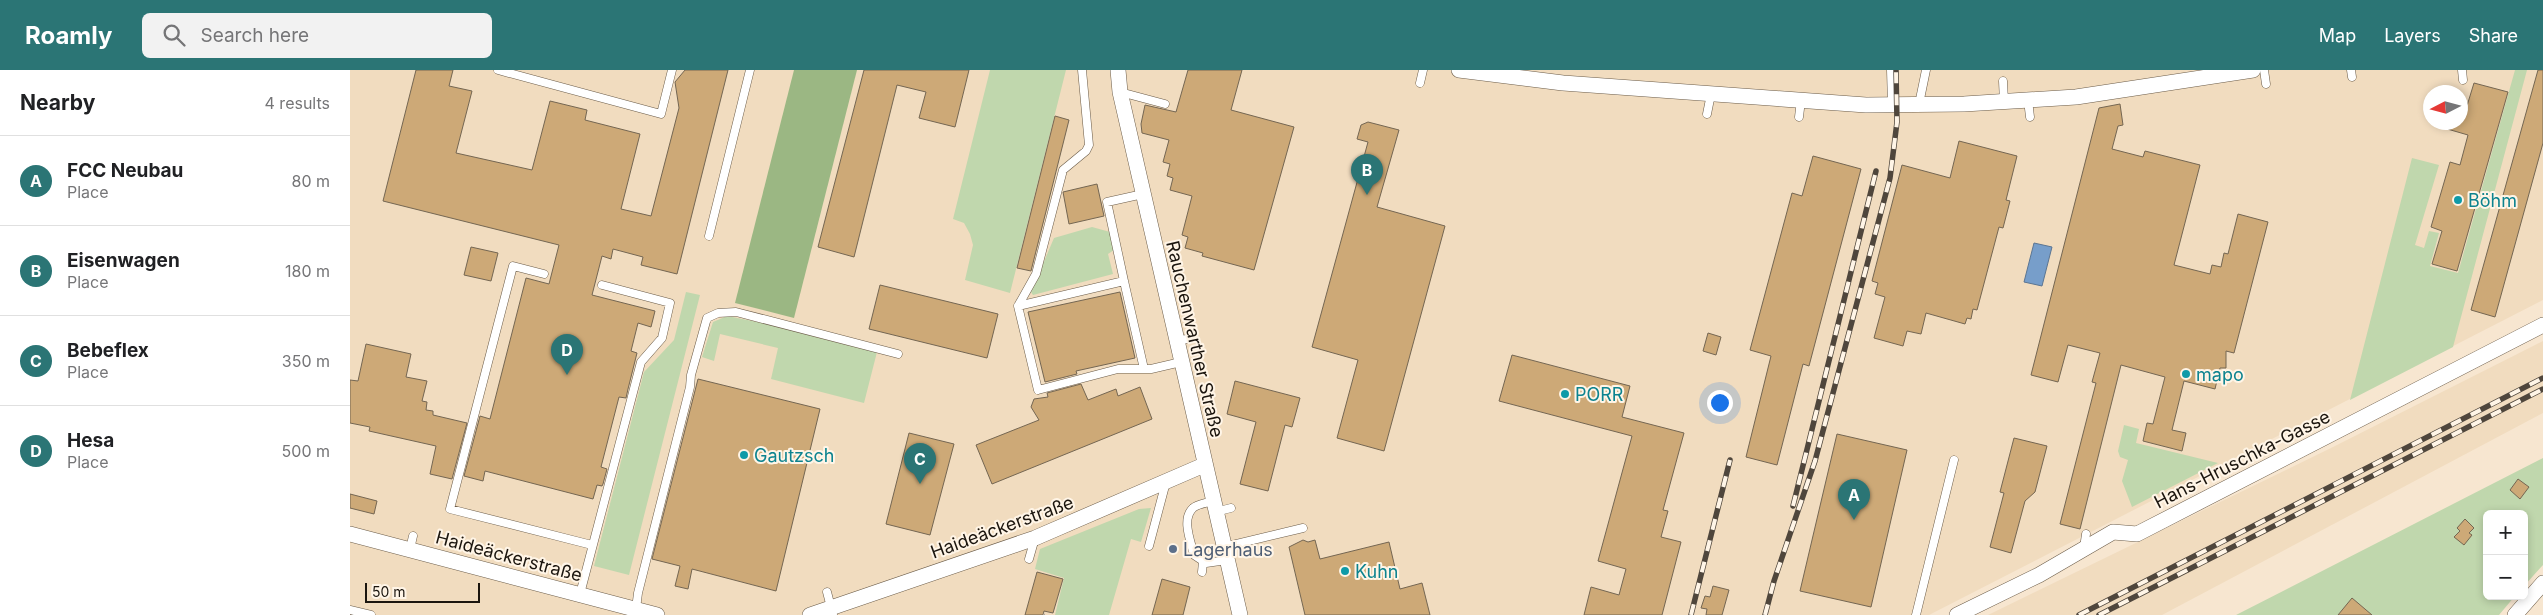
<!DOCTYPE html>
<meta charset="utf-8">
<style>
:root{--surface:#fff;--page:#f2f2f2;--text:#202124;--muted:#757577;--line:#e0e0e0;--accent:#2b7575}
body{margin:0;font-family:Inter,sans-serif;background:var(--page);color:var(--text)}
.controls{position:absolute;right:15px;bottom:15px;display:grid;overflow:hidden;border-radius:8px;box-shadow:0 2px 8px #0003}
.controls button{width:45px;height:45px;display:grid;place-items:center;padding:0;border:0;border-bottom:1px solid var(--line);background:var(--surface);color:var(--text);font:25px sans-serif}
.compass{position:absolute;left:2073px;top:15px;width:45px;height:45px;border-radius:50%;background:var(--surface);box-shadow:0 2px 8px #0003;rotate:264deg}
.scale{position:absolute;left:15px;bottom:12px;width:115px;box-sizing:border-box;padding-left:5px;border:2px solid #1b150e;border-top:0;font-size:14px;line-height:18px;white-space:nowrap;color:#1b150e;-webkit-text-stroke:4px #fff5e7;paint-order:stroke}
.you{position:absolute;left:1369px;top:332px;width:18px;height:18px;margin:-12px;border:4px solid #fff;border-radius:50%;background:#1a73e8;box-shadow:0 0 0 8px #1a73e833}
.badge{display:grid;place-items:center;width:32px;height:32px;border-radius:50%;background:var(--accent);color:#fff;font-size:16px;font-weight:700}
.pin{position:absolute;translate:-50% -41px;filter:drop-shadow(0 1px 2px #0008)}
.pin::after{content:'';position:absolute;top:26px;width:18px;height:15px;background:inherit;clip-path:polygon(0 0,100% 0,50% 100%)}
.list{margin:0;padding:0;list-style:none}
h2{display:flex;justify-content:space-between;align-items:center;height:65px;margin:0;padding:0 20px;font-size:21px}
h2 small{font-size:16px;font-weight:400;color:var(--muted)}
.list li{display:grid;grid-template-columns:32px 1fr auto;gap:15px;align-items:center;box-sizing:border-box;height:90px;padding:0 20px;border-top:1px solid var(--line)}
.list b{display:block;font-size:19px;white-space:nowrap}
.list p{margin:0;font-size:16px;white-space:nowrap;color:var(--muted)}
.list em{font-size:16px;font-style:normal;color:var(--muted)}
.icon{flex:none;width:28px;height:28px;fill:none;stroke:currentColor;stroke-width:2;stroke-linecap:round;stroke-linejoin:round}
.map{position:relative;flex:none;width:2193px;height:545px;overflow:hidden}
header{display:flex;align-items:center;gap:30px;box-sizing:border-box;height:70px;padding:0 25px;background:var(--accent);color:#fff}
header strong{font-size:24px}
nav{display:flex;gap:28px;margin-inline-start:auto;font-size:18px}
.search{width:350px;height:45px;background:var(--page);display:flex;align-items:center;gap:12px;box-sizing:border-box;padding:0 18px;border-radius:8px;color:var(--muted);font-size:19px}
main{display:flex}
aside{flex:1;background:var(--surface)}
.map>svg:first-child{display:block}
</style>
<header>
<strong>Roamly</strong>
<div class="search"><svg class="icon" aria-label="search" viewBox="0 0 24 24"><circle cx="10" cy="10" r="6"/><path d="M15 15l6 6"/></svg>Search here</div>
<nav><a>Map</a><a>Layers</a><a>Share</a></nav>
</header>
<main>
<aside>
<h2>Nearby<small>4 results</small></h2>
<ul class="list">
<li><span class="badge">A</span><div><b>FCC Neubau</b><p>Place</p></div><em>80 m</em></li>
<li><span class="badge">B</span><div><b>Eisenwagen</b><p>Place</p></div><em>180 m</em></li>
<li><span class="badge">C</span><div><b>Bebeflex</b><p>Place</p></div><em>350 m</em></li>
<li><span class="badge">D</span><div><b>Hesa</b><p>Place</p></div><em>500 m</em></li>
</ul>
</aside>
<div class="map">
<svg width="2193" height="545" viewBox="0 0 2193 545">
<rect width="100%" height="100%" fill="#f7e6d0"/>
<!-- built -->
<path fill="#f1dcbf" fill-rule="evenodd" d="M0,0H2193V230L1579,545H0ZM2080,22H2110V52H2080Z
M2193,271V343L1812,545H1638L1983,377Z"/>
<!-- green -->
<path fill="#c0d7ad" d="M640,0H716L660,223L615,210L623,175L620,164L614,153L603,149Z
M2165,0H2177L2103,277L2000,330L2062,88L2089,95L2065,175L2074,178L2079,161L2089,163L2080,196L2108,203Z
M742,157L760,162L764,180L758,184L763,204L683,225L681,222L704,168Z
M336,222L350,225L279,505L244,496L294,302L324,270Z
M377,246L459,262L462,266L527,282L514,333L421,309L428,278L370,264L364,291L352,287L363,252Z
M1774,355L1789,359L1786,373L1868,393L1782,437L1772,411L1778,390L1770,387L1768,381Z
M2193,388V495L2174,516V444H2137V526H2165L2149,545H1886Z
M801,438L791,472L781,469L759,545H705L714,508L685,499L690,479L789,439Z"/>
<!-- forest -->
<path fill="#9bb783" d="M444,0H507L444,248L385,233Z"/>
<!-- water -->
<path fill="#779eca" stroke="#5b7592" d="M1684,173L1702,177L1692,216L1674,212Z"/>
<!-- building -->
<path fill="#cda977" stroke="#746652" d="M66,0H103L99,16L122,21L106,83L182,100L200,31L237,40L235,50L290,64L271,139L301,146L329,38L325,12L335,0H378L327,204L291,195L293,187L263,179L261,189L252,186L242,225L305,241L301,257L288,253L281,281L287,283L278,319L276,328L269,327L251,397L257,399L253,414L252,416L247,415L243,429L135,401L133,411L114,406L130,346L140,349L176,208L199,214L209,175L33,131Z
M514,0H619L605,57L569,48L576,22L547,15L504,187L468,177Z
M838,0H892L881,40L944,57L904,200L852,186L853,183L835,178L838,167L832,165L842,126L820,120L823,108L817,106L820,94L813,92L819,70L792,63L791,54L795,35L826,42Z
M2188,0H2193V73L2145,247L2121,240Z
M2124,13L2158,22L2107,201L2082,194L2092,161L2081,157L2100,92L2110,95L2118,65L2087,56V52H2112Z
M1770,34L1773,55L1768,56L1762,79L1793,87L1795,81L1850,95L1824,195L1860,204L1862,195L1871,197L1874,183L1878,184L1888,144L1918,152L1884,283L1876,281V298H1870L1865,319L1834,311L1822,360L1836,363L1832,381L1793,371L1797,353L1803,354L1815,307L1771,295L1730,459L1710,454L1746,313L1742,312L1750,283L1718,275L1708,312L1681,305L1749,38Z
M705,46L719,50L681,201L667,198Z
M1018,52L1049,60L1027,137L1095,156L1034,381L987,368L1008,290L962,277L1018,72L1007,69L1011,55Z
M1609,71L1667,86L1656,130L1660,131L1653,158L1649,157L1627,240L1623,239L1621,249L1617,248L1615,254L1576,243L1571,264L1557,261L1553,276L1524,268L1535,227L1525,224L1528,213L1522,211L1552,95L1600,108Z
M1463,86L1511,99L1459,296L1453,294L1427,395L1396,387L1421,286L1400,280L1442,123L1452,126Z
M747,114L754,146L719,154L713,122Z
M121,177L148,183L141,211L114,205Z
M530,215L648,244L637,288L519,259Z
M770,222L785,288L726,301L727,304L695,312L678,242Z
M1358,263L1371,267L1366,285L1353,281Z
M16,274L61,284L56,307L77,311L72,331L77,332L76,340L83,341V345L117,353L102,409L80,404L86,376L19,361L20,357L0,353V310L8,311Z
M1162,285L1280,316L1272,347L1334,363L1313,440L1318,441L1311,467L1331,472L1312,545H1234L1241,517L1269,525L1276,499L1248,491L1282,366L1149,331Z
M348,309L470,339L426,521L342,499L338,519L325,516L330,496L302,489Z
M885,311L950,328L942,357L935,355L918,421L890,414L906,352L877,344Z
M731,314L738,330L766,319L768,326L790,317L802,349L642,414L626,375L689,350L681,337L684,329L698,327L697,323Z
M559,363L604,374L580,465L536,454Z
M1487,364L1557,380L1521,537L1450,521Z
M1664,368L1697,376L1685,422L1675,431L1661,483L1640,477L1654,423L1650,422Z
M2168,409L2179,417L2170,429L2160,420Z
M0,424L27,431L24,444L0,438Z
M2115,449L2124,458L2119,463L2122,465L2114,475L2104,467L2110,461L2107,458Z
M953,470L958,472L965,470L970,489L1039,472L1050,519L1072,513L1080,545H955L939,477Z
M687,502L713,509L703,543L694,541L693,545H675Z
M812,509L840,517L833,545H802Z
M1363,516L1379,520L1372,545H1356L1357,539L1351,538L1355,526L1360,527Z
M2002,528L2022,545H1988Z"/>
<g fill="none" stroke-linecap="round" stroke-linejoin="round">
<defs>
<path id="lane" d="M148,0L311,44L322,0
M1541,0L1542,34
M1914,0L1916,14
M2001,0L2002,7
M2112,0L2113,10
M1653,11L1654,32
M1070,13L1073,0
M770,22L815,34
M1678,30L1680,47
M1569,34L1576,0
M1357,44L1361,24
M1449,47L1451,30
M359,166L400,0
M194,204L163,196L100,439L242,475
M774,211L757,132L793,124
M668,236L686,204L713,100L736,81L739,75L732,0
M826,271L842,268
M794,299L774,211L668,236L688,320L768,299H801L831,292
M862,431C857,433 847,434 843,438C831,449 841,472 844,485L856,493L877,490
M865,442L881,438
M799,476L816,412
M874,477L953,458
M1734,478L1736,464
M60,479L63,466
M679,489L685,468
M852,502L853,492
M477,522L483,545
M230,524L291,292L312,268L320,233L252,215
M286,539L288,523L340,317L341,305L357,248L368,243L386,242L548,284
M0,540L21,545
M1566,545L1604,390"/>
<path id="street" d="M768,0L770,22L890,545
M1109,0L1213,13L1516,35L1614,34L1726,27L1903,0
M0,464L307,545
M460,545L685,468L854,395
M1607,545L1689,505L1763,462L1787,464L2193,255
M2165,545L2193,513"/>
</defs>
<!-- lane casing -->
<use href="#lane" stroke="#6b5c49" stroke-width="9"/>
<!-- street casing -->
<use href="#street" stroke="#6b5c49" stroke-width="16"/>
<!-- path -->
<path stroke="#b5a795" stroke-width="2.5" stroke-dasharray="2.5 2.5" stroke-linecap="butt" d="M693,545H695"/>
<!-- lane -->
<use href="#lane" stroke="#fff" stroke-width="8"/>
<!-- street -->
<use href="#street" stroke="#fff" stroke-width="15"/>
<defs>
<path id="rail" d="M1443,436L1526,101
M1341,545L1380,390
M1415,545L1424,511L1465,391L1540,108L1547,52L1546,0
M1729,545L2193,308
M1749,545L2193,319"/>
</defs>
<!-- rail casing -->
<use href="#rail" stroke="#4f463c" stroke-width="5.5"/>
<!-- rail -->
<use href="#rail" stroke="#fff5e7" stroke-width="4" stroke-dasharray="11" stroke-linecap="butt"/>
</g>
<!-- markers -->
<g fill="#0f9aa8" stroke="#fff5e7" stroke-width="2">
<circle cx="2108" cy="130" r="5"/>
<circle cx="1836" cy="304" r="5"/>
<circle cx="1215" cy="324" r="5"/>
<circle cx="394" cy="385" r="5"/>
<circle cx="995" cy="501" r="5"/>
</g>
<circle fill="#5c6f8a" stroke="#fff5e7" stroke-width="2" cx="823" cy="479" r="5"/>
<g text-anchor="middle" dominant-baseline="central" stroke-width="4" stroke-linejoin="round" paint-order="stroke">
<!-- culture labels -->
<g font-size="18" fill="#0d838f" stroke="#fff5e7" text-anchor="start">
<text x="2118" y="130">Böhm</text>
<text x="1846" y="304">mapo</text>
<text x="1225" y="324">PORR</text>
<text x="404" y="385">Gautzsch</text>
<text x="1005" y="501">Kuhn</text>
</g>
<!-- street labels -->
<g font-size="18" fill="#1b150e" stroke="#fff5e7">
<text transform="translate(845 269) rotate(77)">Rauchenwarther Straße</text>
<text transform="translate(1892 389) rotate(-27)">Hans-Hruschka-Gasse</text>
<text transform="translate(652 457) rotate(-20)">Haideäckerstraße</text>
<text transform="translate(159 486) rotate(15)">Haideäckerstraße</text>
</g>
<!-- service labels -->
<g font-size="18" fill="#4e5e75" stroke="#fff5e7" text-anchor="start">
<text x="833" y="479">Lagerhaus</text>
</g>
</g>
</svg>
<div class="controls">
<button>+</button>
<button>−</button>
</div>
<svg class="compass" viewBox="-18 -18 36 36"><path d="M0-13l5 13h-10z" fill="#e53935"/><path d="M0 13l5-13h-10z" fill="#757577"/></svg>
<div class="scale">50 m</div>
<div class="you"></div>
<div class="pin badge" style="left:1504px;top:450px">A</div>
<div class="pin badge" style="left:1017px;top:125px">B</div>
<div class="pin badge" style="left:570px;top:414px">C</div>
<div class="pin badge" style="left:217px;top:305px">D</div>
</div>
</main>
